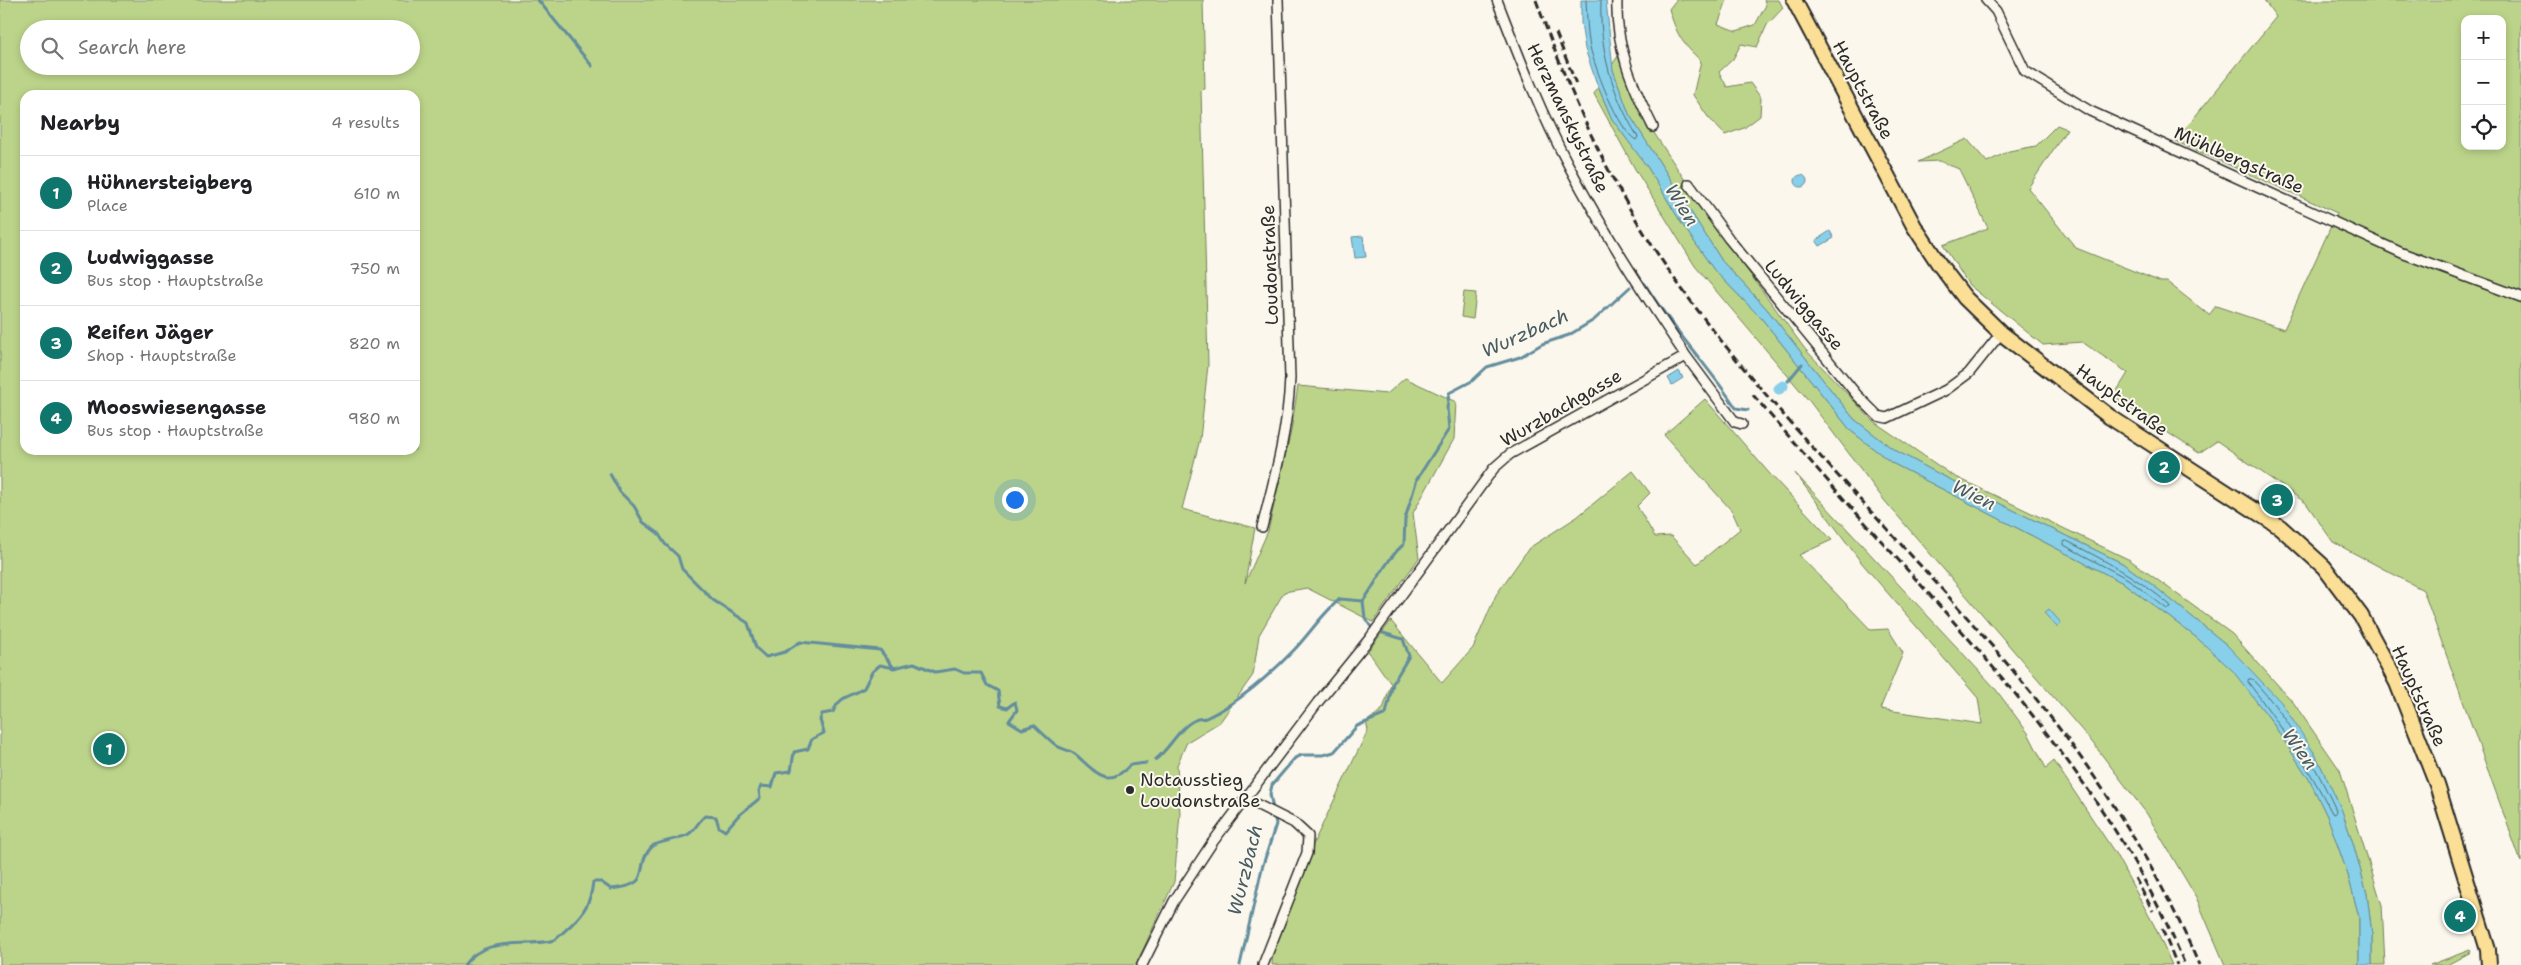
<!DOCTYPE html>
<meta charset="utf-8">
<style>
:root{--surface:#fff;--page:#f6f6f6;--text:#202124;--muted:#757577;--line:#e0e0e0;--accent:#0f766e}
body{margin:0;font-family:"Shantell Sans",sans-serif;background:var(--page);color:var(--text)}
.controls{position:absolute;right:15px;top:15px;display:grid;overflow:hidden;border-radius:10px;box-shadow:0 2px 8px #0003}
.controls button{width:45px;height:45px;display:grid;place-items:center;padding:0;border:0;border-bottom:1px solid var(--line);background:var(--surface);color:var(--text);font:25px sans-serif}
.you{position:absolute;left:1014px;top:499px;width:18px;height:18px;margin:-12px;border:4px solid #fff;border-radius:50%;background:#1a73e8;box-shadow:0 0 0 8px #1a73e833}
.badge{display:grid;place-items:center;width:32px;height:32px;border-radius:50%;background:var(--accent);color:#fff;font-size:16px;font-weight:700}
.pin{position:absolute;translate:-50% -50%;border:2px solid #fff;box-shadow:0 1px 5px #0006}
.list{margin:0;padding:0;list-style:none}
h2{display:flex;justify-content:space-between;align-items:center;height:65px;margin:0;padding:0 20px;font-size:21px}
h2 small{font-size:16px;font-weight:400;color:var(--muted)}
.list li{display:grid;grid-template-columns:32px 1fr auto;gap:15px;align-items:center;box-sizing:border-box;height:75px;padding:0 20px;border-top:1px solid var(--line)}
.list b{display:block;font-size:19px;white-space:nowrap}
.list p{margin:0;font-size:16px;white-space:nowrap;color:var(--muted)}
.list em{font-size:16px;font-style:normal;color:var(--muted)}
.icon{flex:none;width:28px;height:28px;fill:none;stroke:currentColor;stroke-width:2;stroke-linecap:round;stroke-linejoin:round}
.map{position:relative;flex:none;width:2521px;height:965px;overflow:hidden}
.search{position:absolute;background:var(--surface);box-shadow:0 2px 8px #0003;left:20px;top:20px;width:400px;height:55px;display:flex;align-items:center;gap:12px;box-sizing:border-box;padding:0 18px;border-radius:28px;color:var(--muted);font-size:19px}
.panel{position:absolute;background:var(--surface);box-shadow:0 2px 8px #0003;left:20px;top:90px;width:400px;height:365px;border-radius:15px}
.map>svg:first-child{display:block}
</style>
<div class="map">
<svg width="2521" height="965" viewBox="0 0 2521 965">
<rect width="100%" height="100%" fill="#fbf7ec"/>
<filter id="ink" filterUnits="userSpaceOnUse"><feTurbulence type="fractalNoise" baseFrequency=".02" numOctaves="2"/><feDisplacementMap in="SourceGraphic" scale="10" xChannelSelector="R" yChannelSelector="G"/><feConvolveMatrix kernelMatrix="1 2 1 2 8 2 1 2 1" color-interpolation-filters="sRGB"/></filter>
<g filter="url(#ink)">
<!-- green -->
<path fill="#bcd48a" stroke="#74805a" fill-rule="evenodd" d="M0,0H1203L1205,89L1201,90L1208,365L1200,439L1182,509L1255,528L1245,583L1268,531L1291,431L1298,386L1387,394L1405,378L1456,402L1454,439L1413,513L1419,558L1373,622L1307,588L1284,592L1259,635L1253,675L1220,722L1187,742L1177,765L1180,814L1174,882L1136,965H0ZM29,29H411V66H29ZM25,95H415V450H25Z
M1676,0H1727L1718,24L1736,31L1755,25L1766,5L1764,0H1779L1783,8L1767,25L1757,47L1741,44L1733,59L1719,72L1727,87L1750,83L1761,98L1760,116L1744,128L1725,135L1708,117L1693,95L1701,61C1681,42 1677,35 1669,9Z
M2264,0H2521V862L2423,590L2333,542L2306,503L2217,441L2199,453L2113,397L2128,373L2082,342L2043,345L1969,285L1943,245L1988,228L1959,169L1939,161L1918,162L1967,139L1987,162L2009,151L2036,146L2057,125L2067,129L2028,188L2076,248L2161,282H2167L2209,315L2216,306L2284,329L2337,213L2175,141L2276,17ZM2465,19H2502V146H2465Z
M1618,56L1637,107L1717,229L1805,349L1873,421L1952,475L2130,560L2232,634L2293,702L2340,770L2382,905L2385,965H2372V935L2367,894L2353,843L2341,809L2315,754L2227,645L2154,586L2122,563L1939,474L1893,449L1854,419L1766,308L1722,261L1629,114L1613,70L1612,65Z
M1598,87L1612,119L1648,168L1682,224L1714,270L1762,319L1851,431L1892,463L2125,584L2197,638L2232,669L2270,719L2309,779L2328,818L2348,875L2359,917V965H2225L2196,897L2147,814L2092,742L1884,500L1810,402L1695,266L1635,169L1594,94Z
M1464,292L1476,293L1473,319L1461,317Z
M1705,399L1769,473L1832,540L1799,555L1871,630L1888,629L1903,653L1880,709L1982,724L1978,698L1861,562L1795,473L1994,687L2028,733L2046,768L2054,761L2115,853L2154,925L2172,965H1272L1273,952L1314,842L1368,730L1366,722L1383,709L1391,684L1368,651L1391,621L1442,683L1473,648L1496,595L1529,548L1577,517L1633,471L1650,493L1637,506L1655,537L1671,536L1697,564L1740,529L1732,511L1664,435Z
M2470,950L2471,952L2447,965H2430Z"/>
<!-- water -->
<path fill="#88cfe9" stroke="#638d9d" d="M1581,0H1606L1613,70L1629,114L1722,261L1766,308L1854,419L1893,449L1939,474L2122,563L2154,586L2227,645L2281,702L2315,754L2341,808L2353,843L2367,894L2372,935V965H2359V917L2348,875L2328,818L2309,779L2270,719L2232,670L2197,638L2125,584L1892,463L1851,431L1762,319L1714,270L1682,224L1648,168L1612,119L1597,84L1585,49L1581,23Z
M1795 181a6 6 0 1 1 12 0a6 6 0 1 1-12 0Z
M1830,231L1834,238L1820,246L1816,240Z
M1363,236L1366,257L1355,258L1352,237Z
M1679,371L1683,378L1672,385L1668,378Z
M2049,609L2061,623L2057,627L2044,613Z"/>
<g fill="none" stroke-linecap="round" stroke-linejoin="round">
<!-- shore -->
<path stroke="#506d77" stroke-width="1" d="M1586,0C1587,16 1587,31 1590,47C1595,68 1618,130 1636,140L1638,137C1612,95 1599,49 1601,0
M2067,541C2104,560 2138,578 2170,605L2171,608L2167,609L2128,579L2064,545V542Z
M2249,679H2252C2290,719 2313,761 2336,810L2335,814L2332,813C2308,766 2280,724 2248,682Z"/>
<!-- stream -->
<path stroke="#638d9d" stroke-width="3" d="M538,0L592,66
M1642,282L1645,284C1671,328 1708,365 1736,408L1748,410
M1788,381L1802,364
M610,474L620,492L634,506L643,522L658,533L665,544L678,556L682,569L713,600L748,623L756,648L766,657L785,652L800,642L880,650L894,668
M1371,627L1365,618L1363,601C1378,581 1386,559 1404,544L1405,519L1417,479L1449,429L1447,408L1449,393L1472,381L1487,367L1520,357L1542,344L1569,335L1594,320L1630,287
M1155,760C1169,750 1179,727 1195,720C1198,718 1203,719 1206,718C1237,704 1271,674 1294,650C1310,633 1322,614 1340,599L1363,601
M464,965C486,935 524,948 555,940C575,921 590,912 593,882H601L611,889C658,885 630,866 654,845C657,843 681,838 687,835C695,831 698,821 705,816L716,817L719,827L725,831L738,816L760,798L759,791L761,786L772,787L776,773L791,771L794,752L808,749L812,739L824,733L820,720L822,714L833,712C841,694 850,698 864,688L872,672L880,665L894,668L914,663L935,672L955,669L964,673H981L987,685L998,691L1000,706L1007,708L1015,702L1017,710L1009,721L1022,729L1034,725C1041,732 1049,740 1057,746C1063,750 1070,750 1075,754C1093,769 1107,791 1130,765L1146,763
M1240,965L1262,868L1276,824L1270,794L1272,785L1295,758L1302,755H1323L1334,752L1357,726L1386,714L1393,683L1409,656L1403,639L1383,633"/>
<!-- canal -->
<path stroke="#88cfe9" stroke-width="11" d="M1779,389L1783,386"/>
<defs>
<path id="minor" d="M1617,0C1615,46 1633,87 1653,127
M1986,0L1996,11L2025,71L2090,111L2402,253L2521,297
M1689,184L1729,239L1857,395L1878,416L1887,418L1946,390L1969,373L2001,333
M1686,356L1735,422L1742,424
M1262,527C1275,477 1288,429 1290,378L1278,0
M1246,799L1294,823L1308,836L1307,853L1263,965
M1142,965L1174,901L1212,843L1318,702L1370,638L1494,468L1510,454L1686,356C1645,295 1604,233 1570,168C1541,114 1519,57 1497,0"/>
<path id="primary" d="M1794,0L1914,226L1939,264L1965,298L2001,333L2110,417L2280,527L2324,567L2361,616L2397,683L2437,785L2488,950L2489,965"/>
</defs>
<!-- minor casing -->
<use href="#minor" stroke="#2b2b2b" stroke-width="12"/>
<!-- primary casing -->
<use href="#primary" stroke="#2b2b2b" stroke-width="18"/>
<!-- minor -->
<use href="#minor" stroke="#fbf7ec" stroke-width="9"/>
<!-- primary -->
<use href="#primary" stroke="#fbdf96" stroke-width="14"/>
<!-- rail -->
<path stroke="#2b2b2b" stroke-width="3" stroke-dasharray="8 4" stroke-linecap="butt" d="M1536,0C1572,101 1616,198 1679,285C1796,447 1948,580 2068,740C2120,810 2165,885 2199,965
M1556,33L1576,84
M1753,395C1808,459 1864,522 1921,585C2025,701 2125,819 2185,965
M2135,878L2153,911
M2162,929L2177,965"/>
</g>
</g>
<!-- markers -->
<circle fill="#2b2b2b" stroke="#fbf7ec" stroke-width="2" cx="1130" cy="790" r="5"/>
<g text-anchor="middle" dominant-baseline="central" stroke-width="4" stroke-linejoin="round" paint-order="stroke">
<!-- street labels -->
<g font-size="18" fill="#2b2b2b" stroke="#fbf7ec">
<text transform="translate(1863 90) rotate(62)">Hauptstraße</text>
<text transform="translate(1568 118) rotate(64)">Herzmanskystraße</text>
<text transform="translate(2239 160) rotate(24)">Mühlbergstraße</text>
<text transform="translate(1270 265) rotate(-92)">Loudonstraße</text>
<text transform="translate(1804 305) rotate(50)">Ludwiggasse</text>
<text transform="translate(2122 400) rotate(36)">Hauptstraße</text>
<text transform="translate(1561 408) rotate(-30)">Wurzbachgasse</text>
<text transform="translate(2419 696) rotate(66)">Hauptstraße</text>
</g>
<!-- poi labels -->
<g font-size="18" fill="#2b2b2b" stroke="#fbf7ec" text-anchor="start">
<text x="1140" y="780">Notausstieg<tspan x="1140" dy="21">Loudonstraße</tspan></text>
</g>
<!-- water labels -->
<g font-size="19" font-style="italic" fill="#475c64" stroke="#fbf7ec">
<text transform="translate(1682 205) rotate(58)">Wien</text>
<text transform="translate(1525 333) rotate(-24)">Wurzbach</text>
<text transform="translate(1974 495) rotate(26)">Wien</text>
<text transform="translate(2300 749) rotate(54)">Wien</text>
<text transform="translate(1245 870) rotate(-76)">Wurzbach</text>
</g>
</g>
</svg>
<div class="controls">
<button>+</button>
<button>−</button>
<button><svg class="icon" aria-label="locate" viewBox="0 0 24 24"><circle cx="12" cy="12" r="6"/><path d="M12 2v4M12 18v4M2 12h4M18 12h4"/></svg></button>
</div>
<div class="you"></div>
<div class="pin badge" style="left:109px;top:749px">1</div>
<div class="pin badge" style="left:2164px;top:467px">2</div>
<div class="pin badge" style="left:2277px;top:500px">3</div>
<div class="pin badge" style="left:2460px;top:916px">4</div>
<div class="search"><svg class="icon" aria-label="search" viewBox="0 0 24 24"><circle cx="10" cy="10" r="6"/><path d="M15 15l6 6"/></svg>Search here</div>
<section class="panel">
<h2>Nearby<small>4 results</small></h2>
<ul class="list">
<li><span class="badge">1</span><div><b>Hühnersteigberg</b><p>Place</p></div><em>610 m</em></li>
<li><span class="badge">2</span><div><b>Ludwiggasse</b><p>Bus stop · Hauptstraße</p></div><em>750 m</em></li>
<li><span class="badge">3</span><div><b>Reifen Jäger</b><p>Shop · Hauptstraße</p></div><em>820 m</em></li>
<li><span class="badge">4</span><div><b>Mooswiesengasse</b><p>Bus stop · Hauptstraße</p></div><em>980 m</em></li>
</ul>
</section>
</div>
